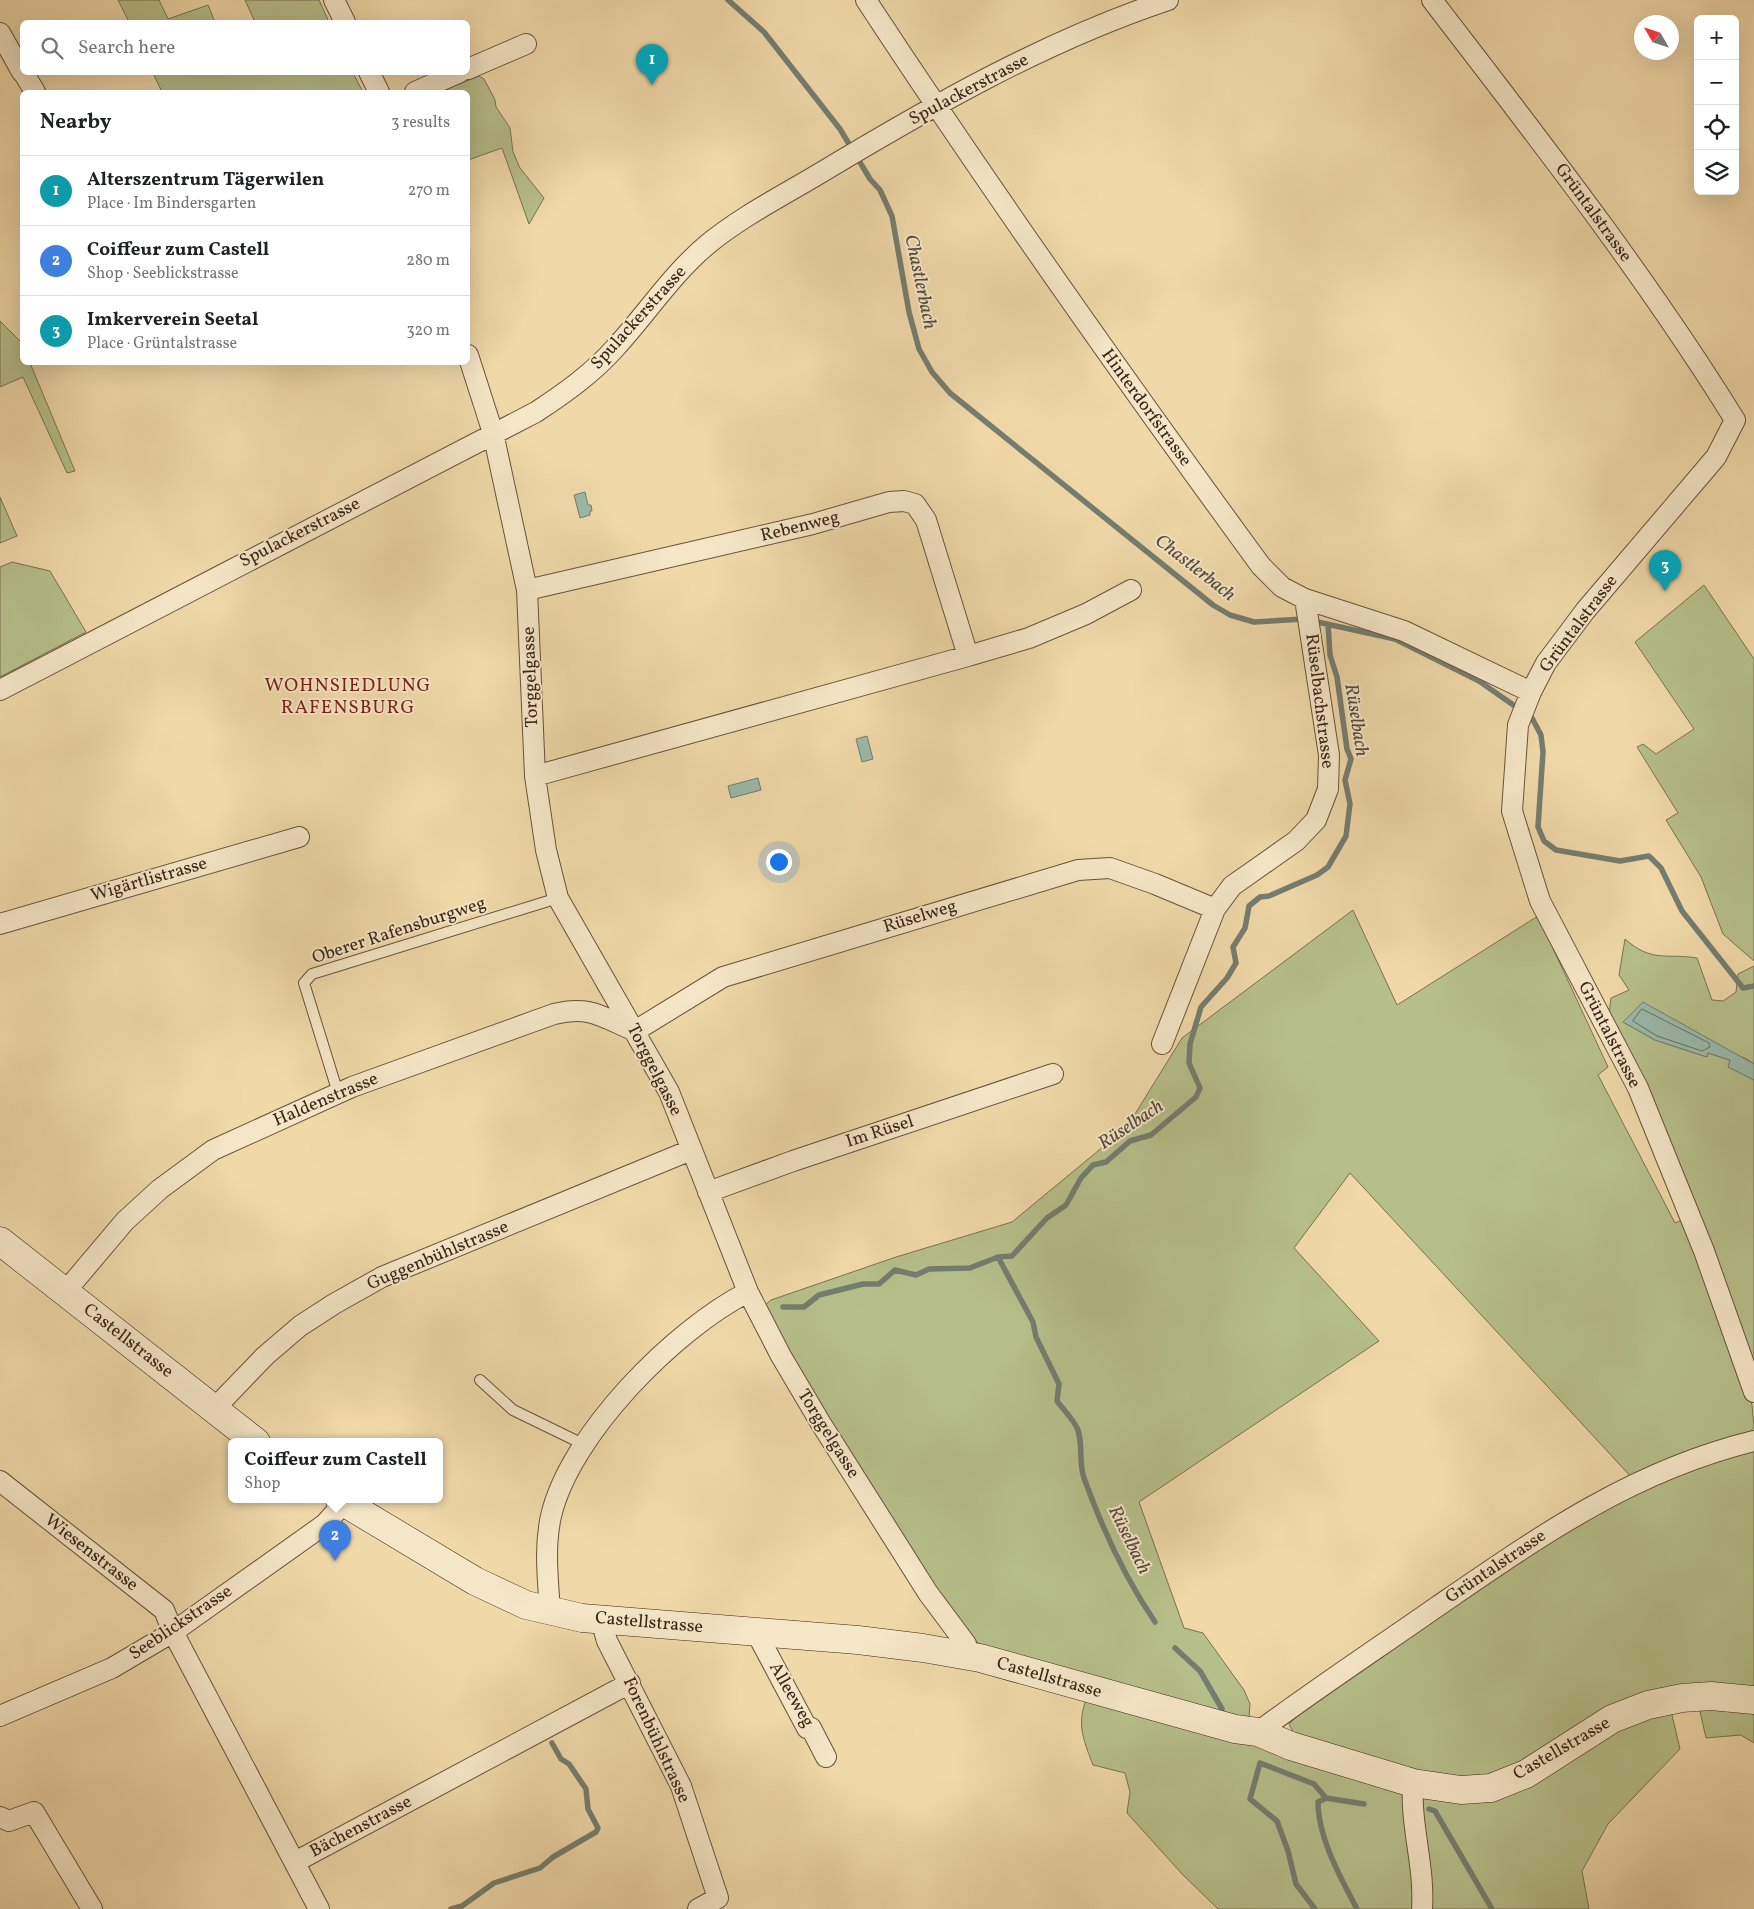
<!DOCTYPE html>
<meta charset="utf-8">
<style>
:root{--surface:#fff;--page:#f2f2f2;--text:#202124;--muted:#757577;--line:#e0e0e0;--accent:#8f2418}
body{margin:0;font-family:Vollkorn,serif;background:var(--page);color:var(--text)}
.controls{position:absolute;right:15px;top:15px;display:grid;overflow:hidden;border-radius:8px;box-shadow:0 5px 20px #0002}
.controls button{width:45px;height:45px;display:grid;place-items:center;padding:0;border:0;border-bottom:1px solid var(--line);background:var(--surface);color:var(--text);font:25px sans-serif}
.compass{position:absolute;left:1634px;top:15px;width:45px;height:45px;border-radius:50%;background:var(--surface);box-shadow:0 5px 20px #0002;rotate:309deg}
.you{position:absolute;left:778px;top:861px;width:18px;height:18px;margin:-12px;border:4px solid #fff;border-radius:50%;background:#1a73e8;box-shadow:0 0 0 8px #1a73e833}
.badge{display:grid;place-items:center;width:32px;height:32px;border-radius:50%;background:var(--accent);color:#fff;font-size:16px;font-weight:700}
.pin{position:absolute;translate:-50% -41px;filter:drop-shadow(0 1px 2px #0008)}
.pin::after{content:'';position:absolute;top:26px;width:18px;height:15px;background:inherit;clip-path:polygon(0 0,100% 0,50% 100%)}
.popup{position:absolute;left:228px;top:1438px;width:215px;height:65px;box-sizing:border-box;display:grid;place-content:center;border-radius:8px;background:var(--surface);filter:drop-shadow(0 1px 4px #0005);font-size:16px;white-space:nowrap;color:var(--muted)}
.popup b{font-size:19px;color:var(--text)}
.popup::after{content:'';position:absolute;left:50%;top:100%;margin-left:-10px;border:10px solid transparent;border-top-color:var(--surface)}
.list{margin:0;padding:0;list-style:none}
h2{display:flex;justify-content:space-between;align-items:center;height:65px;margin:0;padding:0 20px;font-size:21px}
h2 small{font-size:16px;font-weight:400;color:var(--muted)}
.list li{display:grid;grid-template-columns:32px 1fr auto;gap:15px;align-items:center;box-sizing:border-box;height:70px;padding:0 20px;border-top:1px solid var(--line)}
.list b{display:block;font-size:19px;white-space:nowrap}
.list p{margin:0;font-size:16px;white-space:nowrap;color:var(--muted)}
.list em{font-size:16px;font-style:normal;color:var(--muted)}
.icon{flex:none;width:28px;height:28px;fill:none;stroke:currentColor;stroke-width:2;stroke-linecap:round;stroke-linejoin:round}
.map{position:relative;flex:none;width:1754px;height:1909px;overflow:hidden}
.search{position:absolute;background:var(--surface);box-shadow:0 5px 20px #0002;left:20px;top:20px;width:450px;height:55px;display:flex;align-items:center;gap:12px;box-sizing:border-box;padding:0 18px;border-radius:8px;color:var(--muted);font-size:19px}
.panel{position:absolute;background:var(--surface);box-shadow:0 5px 20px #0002;left:20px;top:90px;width:450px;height:275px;border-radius:8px}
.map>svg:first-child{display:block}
</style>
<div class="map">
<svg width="1754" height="1909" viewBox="0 0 1754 1909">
<rect width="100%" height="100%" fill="#f0d8a9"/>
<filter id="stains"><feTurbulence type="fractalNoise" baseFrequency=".004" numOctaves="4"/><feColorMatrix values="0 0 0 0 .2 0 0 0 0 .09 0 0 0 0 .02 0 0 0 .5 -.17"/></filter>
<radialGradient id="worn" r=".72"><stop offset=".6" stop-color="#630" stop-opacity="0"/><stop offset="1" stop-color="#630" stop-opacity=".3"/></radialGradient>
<!-- green -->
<path fill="#b6bf8b" stroke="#787251" d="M118,0H159L168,19L208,5L215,22H129Z
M245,0H319L329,22H255Z
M153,73H353L363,92H162Z
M479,76L484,79L495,100L496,107L510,128L513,152L520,168L544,198L529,224L502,148L468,160V92H440Z
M0,321L21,342L22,362L30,363L75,471L67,473L23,377L0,387Z
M0,497L17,536L0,543Z
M12,562L50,571L86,632L0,677V567Z
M1704,585L1754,659V961L1723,934L1701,877L1666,820L1678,813L1637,747L1643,744L1656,754L1694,729L1635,642Z
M1353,910L1397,1005L1538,916L1608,1067L1598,1075L1675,1223L1684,1219L1727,1326L1752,1405L1754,1427L1749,1434L1633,1479L1350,1173L1294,1248L1379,1341L1139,1502L1184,1628L1203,1633L1244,1690L1250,1704L1249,1718L1295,1736L1289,1724L1325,1689L1561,1528L1683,1467L1754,1449V1743L1741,1735L1706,1738L1697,1698L1667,1694L1680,1749L1608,1824L1582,1871L1589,1909H1218L1182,1874L1127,1813L1130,1792L1125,1773L1093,1765C1078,1727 1077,1718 1094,1680L987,1649L974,1640L958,1622L867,1486L764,1306L771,1300L896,1257L1012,1222L1127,1127L1182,1038Z
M1625,939C1652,963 1666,953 1697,958L1712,1000L1723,1001L1736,992L1738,974L1754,966V1064L1745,1058L1623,1022L1655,1040L1707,1057L1708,1053L1730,1060L1729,1067L1754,1080V1375L1615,1031L1618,1028C1608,1019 1609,1010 1611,998L1629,990L1619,975Z"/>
<!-- water -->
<path fill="#9ab9aa" stroke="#747d6f" d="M585,492L588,505H591L592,511H590V515L580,518L574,495Z
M867,736L873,759L862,762L856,739Z
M758,778L761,790L731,798L728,786Z
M1643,1002L1754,1064V1080L1728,1067L1730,1060L1708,1053L1707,1057L1655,1040L1623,1022Z"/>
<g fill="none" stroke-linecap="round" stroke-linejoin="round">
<!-- shore -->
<path stroke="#6a6e60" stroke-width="1" d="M1642,1009L1709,1043L1710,1047L1702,1051L1657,1036L1633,1021Z"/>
<!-- stream -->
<path stroke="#747d6f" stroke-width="5.5" d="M728,0L764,32L840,129L870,179L880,190L892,216L909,312L919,349L932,372L950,393L1213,605L1230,615L1254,622L1304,619
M1313,621L1395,639L1479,681L1532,718L1541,735L1543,752L1538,827L1544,841L1556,850L1620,861L1649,856L1661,868L1682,911L1743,988L1754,986
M783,1307H804L819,1295L863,1284H879L895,1270L916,1275L929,1269L970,1268L998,1257
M1155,1622C1125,1578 1102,1528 1084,1478C1078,1462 1084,1440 1076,1426C1071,1417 1063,1409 1057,1401L1059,1384L1036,1337L1033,1322L998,1257L1012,1256L1047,1218L1066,1205L1081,1178L1093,1165L1106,1162L1130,1141L1151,1135L1196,1097L1200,1088L1189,1063L1190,1044L1201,1007L1227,978L1236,963L1233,947L1245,928L1249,906L1260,897L1269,896L1317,875L1328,867L1346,836L1350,804L1345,780L1351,759L1347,749L1337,677L1330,655L1328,624
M1175,1648L1200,1671L1222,1709
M1326,1798L1318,1802C1318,1837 1340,1877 1357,1909
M1429,1809L1435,1811L1492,1909
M451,1909L462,1906L494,1883L540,1868L553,1857L596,1832L598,1828L588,1809L586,1789L569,1764L561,1759L552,1743
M1315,1909L1296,1884L1288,1851L1277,1821L1250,1799L1260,1763L1314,1784L1326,1798L1364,1804"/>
<defs>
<path id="lane" d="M338,1093L304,983L312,974L558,898
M480,1380L513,1410L585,1445"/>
<path id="street" d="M334,0L345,22
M866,0C992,192 1125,380 1261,566L1282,587L1305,599L1404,631L1531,692
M1432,0C1537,137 1644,273 1735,420L1716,457L1585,611L1546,663L1531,692L1518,725L1512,811L1540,901L1638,1088L1704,1251L1754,1392
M0,33L22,72
M468,69L526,44
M23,72L35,92
M369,72L379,92
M415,92L460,72
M468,355L493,433L527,590L535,776L546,850L558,898L669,1092L748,1292L781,1356L820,1422L928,1593L966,1644V1656
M527,590L813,524L889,502L904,501L915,504L926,520L968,656L535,776
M968,656L1029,638L1086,614L1131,590
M0,690L536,412C565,393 593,373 616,347C647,313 673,273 708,244C742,216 784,195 822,172C932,106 1045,41 1168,0
M0,924L299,837
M1162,1044L1215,909L1232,886L1296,841L1316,820L1328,789L1329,755L1305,599
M708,1192L793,1161L1053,1074
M65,1292L125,1221L160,1189L213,1150L352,1087L554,1014C590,1005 602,1017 635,1031L723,977L1078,870L1110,868L1155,884L1215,909
M214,1409L265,1356L300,1326L334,1304L382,1277L691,1150
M0,1481L164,1610L173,1632L319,1909
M550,1611C548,1580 544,1548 551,1516C570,1434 675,1329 748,1292
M601,1620L607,1641L681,1786L718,1898L698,1909
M756,1632L807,1728H811L826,1757
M0,1716L112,1668L173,1632L325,1524L344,1503
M1258,1732C1317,1688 1378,1648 1438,1606C1540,1536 1632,1471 1754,1441
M1413,1783C1410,1825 1425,1867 1422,1909
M0,1817L9,1821L34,1812L92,1909
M295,1862L630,1683"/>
<path id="secondary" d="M0,1241L256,1442
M340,1500L475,1581L526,1605L582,1618L858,1640L923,1648L980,1658L1235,1729L1258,1732L1291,1746L1413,1783L1461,1790L1491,1788L1526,1774L1612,1719L1648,1705L1682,1698L1711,1696L1754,1700"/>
</defs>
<!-- lane casing -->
<use href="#lane" stroke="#68513c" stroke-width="12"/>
<!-- street casing -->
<use href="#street" stroke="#68513c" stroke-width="22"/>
<!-- secondary casing -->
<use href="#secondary" stroke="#3a2417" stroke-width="29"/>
<!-- lane -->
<use href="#lane" stroke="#f5e6c7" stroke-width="10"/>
<!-- street -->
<use href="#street" stroke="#f5e6c7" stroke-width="20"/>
<!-- secondary -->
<use href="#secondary" stroke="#f5e6c7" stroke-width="28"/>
</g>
<g text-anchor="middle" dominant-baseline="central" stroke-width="4" stroke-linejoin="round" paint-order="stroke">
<!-- street labels -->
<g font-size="18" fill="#3a2417" stroke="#f5e6c7">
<text transform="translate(969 90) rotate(-28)">Spulackerstrasse</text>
<text transform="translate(1593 213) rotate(54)">Grüntalstrasse</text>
<text transform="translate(639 318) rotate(-48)">Spulackerstrasse</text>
<text transform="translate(1146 408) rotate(54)">Hinterdorfstrasse</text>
<text transform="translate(800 527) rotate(-14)">Rebenweg</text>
<text transform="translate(300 533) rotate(-27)">Spulackerstrasse</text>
<text transform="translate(1579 624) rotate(-53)">Grüntalstrasse</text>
<text transform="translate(531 677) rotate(-92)">Torggelgasse</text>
<text transform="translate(1319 701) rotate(83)">Rüselbachstrasse</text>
<text transform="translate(149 880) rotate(-16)">Wigärtlistrasse</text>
<text transform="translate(920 917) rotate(-17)">Rüselweg</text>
<text transform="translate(399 931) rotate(-18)">Oberer Rafensburgweg</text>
<text transform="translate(1609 1035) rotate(63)">Grüntalstrasse</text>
<text transform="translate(654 1070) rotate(63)">Torggelgasse</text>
<text transform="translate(326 1100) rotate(-23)">Haldenstrasse</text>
<text transform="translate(880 1132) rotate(-18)">Im Rüsel</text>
<text transform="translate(438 1256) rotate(-23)">Guggenbühlstrasse</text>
<text transform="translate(128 1341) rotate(38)">Castellstrasse</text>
<text transform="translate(828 1434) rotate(58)">Torggelgasse</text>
<text transform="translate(91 1553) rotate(38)">Wiesenstrasse</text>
<text transform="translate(1496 1567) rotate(-34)">Grüntalstrasse</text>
<text transform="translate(181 1623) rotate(-34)">Seeblickstrasse</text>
<text transform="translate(649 1623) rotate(5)">Castellstrasse</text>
<text transform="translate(1049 1678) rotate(16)">Castellstrasse</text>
<text transform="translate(791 1695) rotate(60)">Alleeweg</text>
<text transform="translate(656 1740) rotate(65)">Forenbühlstrasse</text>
<text transform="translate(1562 1749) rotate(-30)">Castellstrasse</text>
<text transform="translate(361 1827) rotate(-28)">Bächenstrasse</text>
</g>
<!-- water labels -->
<g font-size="19" font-style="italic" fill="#52493c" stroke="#f5e6c7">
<text transform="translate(920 282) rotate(78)">Chastlerbach</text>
<text transform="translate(1195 568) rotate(38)">Chastlerbach</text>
<text transform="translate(1356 720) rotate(81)">Rüselbach</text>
<text transform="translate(1131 1125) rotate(-34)">Rüselbach</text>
<text transform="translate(1129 1540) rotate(64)">Rüselbach</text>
</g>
<!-- neighbourhood labels -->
<g font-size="19" letter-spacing="1" fill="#7a1f14" stroke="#f5e6c7">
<text x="348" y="686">WOHNSIEDLUNG<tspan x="348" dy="22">RAFENSBURG</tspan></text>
</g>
</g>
<rect width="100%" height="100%" filter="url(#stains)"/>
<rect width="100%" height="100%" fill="url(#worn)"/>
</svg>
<div class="controls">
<button>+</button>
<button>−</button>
<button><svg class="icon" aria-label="locate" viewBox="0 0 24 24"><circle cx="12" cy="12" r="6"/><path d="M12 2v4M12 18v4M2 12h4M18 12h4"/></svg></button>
<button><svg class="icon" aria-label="layers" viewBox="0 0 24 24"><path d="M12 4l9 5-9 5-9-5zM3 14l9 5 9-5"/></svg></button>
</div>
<svg class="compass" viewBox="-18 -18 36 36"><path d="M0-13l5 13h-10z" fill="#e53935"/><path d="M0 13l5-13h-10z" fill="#757577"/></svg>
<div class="you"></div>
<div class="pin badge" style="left:652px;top:85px;background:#0f9aa8">1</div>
<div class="pin badge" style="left:335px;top:1561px;background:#3f7fe0">2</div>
<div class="popup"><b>Coiffeur zum Castell</b>Shop</div>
<div class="pin badge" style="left:1665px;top:591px;background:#0f9aa8">3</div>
<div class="search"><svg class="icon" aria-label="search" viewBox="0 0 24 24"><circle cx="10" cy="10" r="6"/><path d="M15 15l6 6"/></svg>Search here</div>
<section class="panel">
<h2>Nearby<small>3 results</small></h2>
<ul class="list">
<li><span class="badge" style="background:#0f9aa8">1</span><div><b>Alterszentrum Tägerwilen</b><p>Place · Im Bindersgarten</p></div><em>270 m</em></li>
<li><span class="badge" style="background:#3f7fe0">2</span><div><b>Coiffeur zum Castell</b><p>Shop · Seeblickstrasse</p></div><em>280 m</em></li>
<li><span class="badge" style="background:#0f9aa8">3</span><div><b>Imkerverein Seetal</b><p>Place · Grüntalstrasse</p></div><em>320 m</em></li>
</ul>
</section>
</div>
